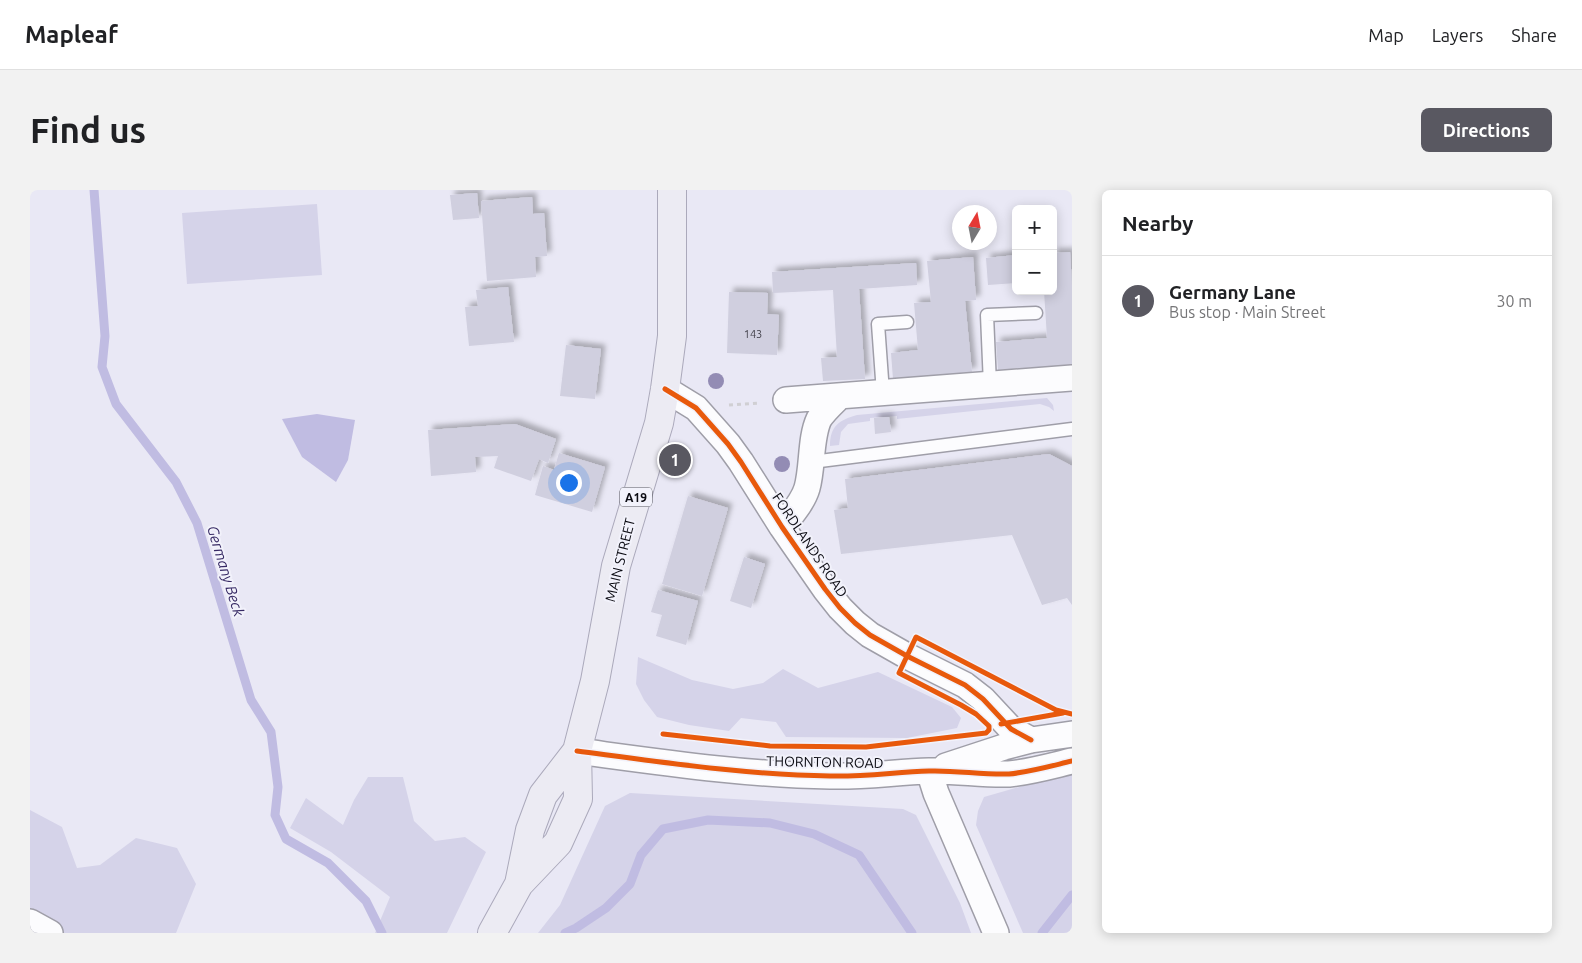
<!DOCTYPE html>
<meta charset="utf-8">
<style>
:root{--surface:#fff;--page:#f2f2f2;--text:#202124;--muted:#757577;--line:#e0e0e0;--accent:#595861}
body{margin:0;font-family:Ubuntu,sans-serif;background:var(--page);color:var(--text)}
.controls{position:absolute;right:15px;top:15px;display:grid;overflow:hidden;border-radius:8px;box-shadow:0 2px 12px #0003}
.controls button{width:45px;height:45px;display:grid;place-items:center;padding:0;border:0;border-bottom:1px solid var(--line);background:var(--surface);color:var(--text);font:25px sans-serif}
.compass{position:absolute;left:922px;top:15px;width:45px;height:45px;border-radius:50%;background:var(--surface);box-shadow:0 2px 12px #0003;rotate:10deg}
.you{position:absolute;left:538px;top:292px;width:18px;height:18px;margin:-12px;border:4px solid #fff;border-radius:50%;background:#1a73e8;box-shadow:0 0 0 8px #1a73e833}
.badge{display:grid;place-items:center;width:32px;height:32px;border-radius:50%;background:var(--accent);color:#fff;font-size:16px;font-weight:700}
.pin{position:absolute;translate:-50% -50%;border:2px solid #fff;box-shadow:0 1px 5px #0006}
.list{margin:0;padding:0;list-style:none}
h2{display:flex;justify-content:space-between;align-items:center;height:65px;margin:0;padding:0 20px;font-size:21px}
h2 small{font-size:16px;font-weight:400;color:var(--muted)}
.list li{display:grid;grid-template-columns:32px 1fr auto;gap:15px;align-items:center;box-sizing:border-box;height:90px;padding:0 20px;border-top:1px solid var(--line)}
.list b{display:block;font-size:19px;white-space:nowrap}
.list p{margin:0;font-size:16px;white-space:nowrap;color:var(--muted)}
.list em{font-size:16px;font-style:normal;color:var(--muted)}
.map{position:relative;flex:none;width:1042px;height:743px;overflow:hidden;border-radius:8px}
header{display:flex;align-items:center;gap:30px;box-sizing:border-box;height:70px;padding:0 25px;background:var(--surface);border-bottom:1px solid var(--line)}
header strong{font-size:24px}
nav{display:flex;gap:28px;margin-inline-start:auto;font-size:18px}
.intro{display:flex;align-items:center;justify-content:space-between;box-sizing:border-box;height:120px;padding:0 30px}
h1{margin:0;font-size:35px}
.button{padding:12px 22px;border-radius:8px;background:var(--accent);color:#fff;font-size:18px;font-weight:700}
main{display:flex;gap:30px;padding:0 30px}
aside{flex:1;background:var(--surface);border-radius:8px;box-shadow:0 2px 12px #0003}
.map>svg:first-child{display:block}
</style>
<header>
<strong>Mapleaf</strong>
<nav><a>Map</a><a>Layers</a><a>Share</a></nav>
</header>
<div class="intro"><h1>Find us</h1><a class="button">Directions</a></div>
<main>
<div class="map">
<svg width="1042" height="743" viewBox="0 0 1042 743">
<defs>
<filter id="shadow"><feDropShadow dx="4.5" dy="-4.5" stdDeviation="2.5" flood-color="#0004"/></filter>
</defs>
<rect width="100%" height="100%" fill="#e9e8f5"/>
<!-- green -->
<path fill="#d5d3e9" d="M287,14L292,85L157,94L152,23Z
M1017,208L1023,215L1024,221L1019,217L1010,214L867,229V226L840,228V231L818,234L811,242L809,255L800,256C800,236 809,230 827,225Z
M608,467L662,490L703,499L733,493L753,479L788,498L848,482L922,517L931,528L927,538L877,548L756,547L746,532L711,528L699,541L659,535L627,527L614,510L606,494Z
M1042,582V743H993L946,635L948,621L954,607Z
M338,587H373L384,631L405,651L435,647L456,662L417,743H345L360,707L301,662L260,638L276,608L313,635L324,610Z
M600,603L873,619L886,625L930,713L941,743H508L530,715L575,616Z
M0,620L32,637L47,678L70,675L106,648L147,658L166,694L146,743H0Z"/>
<!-- water -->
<path fill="#c0bce2" d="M287,224L325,230L318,270L306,292L272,267L252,229Z"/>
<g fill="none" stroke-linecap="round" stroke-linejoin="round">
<!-- stream -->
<path stroke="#c0bce2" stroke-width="9" d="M64,0L75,146L72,177L86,214L146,292L167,333L221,510L241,542L248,597L245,625L256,649L298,673L336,711L352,743
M535,743L546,738L576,718L600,694L611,665L633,639L678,630L740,633L784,644L829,665L882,743
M1012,743L1042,705"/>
</g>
<!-- building -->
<path fill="#d0cfdf" filter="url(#shadow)" d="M447,3L449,28L423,30L420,5Z
M502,7L503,24L514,23L517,66L505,67L506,87L457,91L451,11Z
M1040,62L1042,95V175L968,180L966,152L1017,148L1014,101H1023V63Z
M986,65V93L958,95L956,68Z
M943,67L946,110L935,111L942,182L863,189L861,163L888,160L884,113L901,112L897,71Z
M886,73L887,95L829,99L835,189L793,191L791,168L807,167L803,100L743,103L742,82Z
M478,97L484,152L439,156L435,117L448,116L446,100Z
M699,102L738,103L737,124L749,125L747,165L697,163Z
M536,155L571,159L565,209L530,206Z
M859,227L861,242L845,244L844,228Z
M485,234L526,249L518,273L509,269L501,291L464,278L468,266L445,267L446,282L401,286L398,240Z
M529,263L575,277L562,322L505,305L513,276L524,280Z
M1019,264L1042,276V415L1037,408L1012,415L982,345L811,364L804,320L818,318L815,289Z
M658,306L698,318L672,406L632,394Z
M714,367L735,374L721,418L700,411Z
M628,400L668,411L656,455L626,446L632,425L621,422Z"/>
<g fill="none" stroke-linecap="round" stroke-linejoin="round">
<defs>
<path id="service" d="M960,195L957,125L1006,123
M853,203L848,134L877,132
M782,272L1042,239"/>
<path id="minor" d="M635,199L666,218L698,254L711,272L752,337L795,399L810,418L825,433L840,445L877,466L935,495L953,509L981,539L1001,550
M756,210L1042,188
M752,337C761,325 773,312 777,298C783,277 780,248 789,229C794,221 803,213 810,206
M547,561C630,572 717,585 800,586C834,587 866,582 899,581C926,580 952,585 979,584C1000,582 1021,576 1042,571
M916,576L974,557L1001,550L1042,544
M899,581L906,603L966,743
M0,732L20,743"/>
<path id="primary" d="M489,694L500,640L513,605L547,561
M462,743L489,694L528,653L548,609L547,561L565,491L586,376L629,233L635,199L642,146V0"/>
</defs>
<!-- service casing -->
<use href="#service" stroke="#9f9ea8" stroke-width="15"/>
<!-- minor casing -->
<use href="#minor" stroke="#9f9ea8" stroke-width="28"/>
<!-- primary casing -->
<use href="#primary" stroke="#aba9bb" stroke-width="30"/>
<!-- path -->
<path stroke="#d0cfd3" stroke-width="3" stroke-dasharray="4 4" stroke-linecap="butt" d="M699,215L730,213"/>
<!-- service -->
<use href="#service" stroke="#fcfcfe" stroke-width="12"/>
<!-- minor -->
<use href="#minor" stroke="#fcfcfe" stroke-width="25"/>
<!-- primary -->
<use href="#primary" stroke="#ecebf3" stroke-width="28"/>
<defs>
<path id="cycleway" d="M635,199L666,218L698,254L711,272L752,337L795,399L810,418L825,433L840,445L877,466L935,495L953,509L981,539L1001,550
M971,534L1033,523
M633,544L740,556L836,557L956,543L959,540V536L946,524L931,515L869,483L886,447L1026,520L1042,524
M547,561C630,572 717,585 800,586C834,587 866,582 899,581C926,580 952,585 979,584C1000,582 1021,576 1042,571"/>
</defs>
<!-- cycleway casing -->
<use href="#cycleway" stroke="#f2f2fb" stroke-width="8"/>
<!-- cycleway -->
<use href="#cycleway" stroke="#e8590c" stroke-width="5"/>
</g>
<!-- trees -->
<g fill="#938cb4">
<circle cx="686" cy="191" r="8"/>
<circle cx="752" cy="274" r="8"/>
</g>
<g text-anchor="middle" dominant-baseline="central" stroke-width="4" stroke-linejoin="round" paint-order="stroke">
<!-- number labels -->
<g font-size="11" fill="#403f48">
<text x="723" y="144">143</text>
</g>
<!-- shield labels -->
<rect fill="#f2f2fb" stroke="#505058" stroke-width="1" x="590" y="297.5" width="32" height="19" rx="4"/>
<g font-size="12" font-weight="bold" fill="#0b0b12">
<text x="606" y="307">A19</text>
</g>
<!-- street labels -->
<g font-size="14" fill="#0b0b12" stroke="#f2f2fb">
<text transform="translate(780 355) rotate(56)">FORDLANDS ROAD</text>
<text transform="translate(590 370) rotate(-76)">MAIN STREET</text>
<text transform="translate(795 572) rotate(1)">THORNTON ROAD</text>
</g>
<!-- water labels -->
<g font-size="15" font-style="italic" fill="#362964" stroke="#f2f2fb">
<text transform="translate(196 381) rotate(73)">Germany Beck</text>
</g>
</g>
</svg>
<div class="controls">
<button>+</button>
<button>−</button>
</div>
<svg class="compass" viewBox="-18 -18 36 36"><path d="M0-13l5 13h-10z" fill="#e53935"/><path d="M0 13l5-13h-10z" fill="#757577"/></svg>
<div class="you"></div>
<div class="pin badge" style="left:645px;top:270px">1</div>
</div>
<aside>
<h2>Nearby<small></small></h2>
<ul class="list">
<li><span class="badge">1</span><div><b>Germany Lane</b><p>Bus stop · Main Street</p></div><em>30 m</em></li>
</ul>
</aside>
</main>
